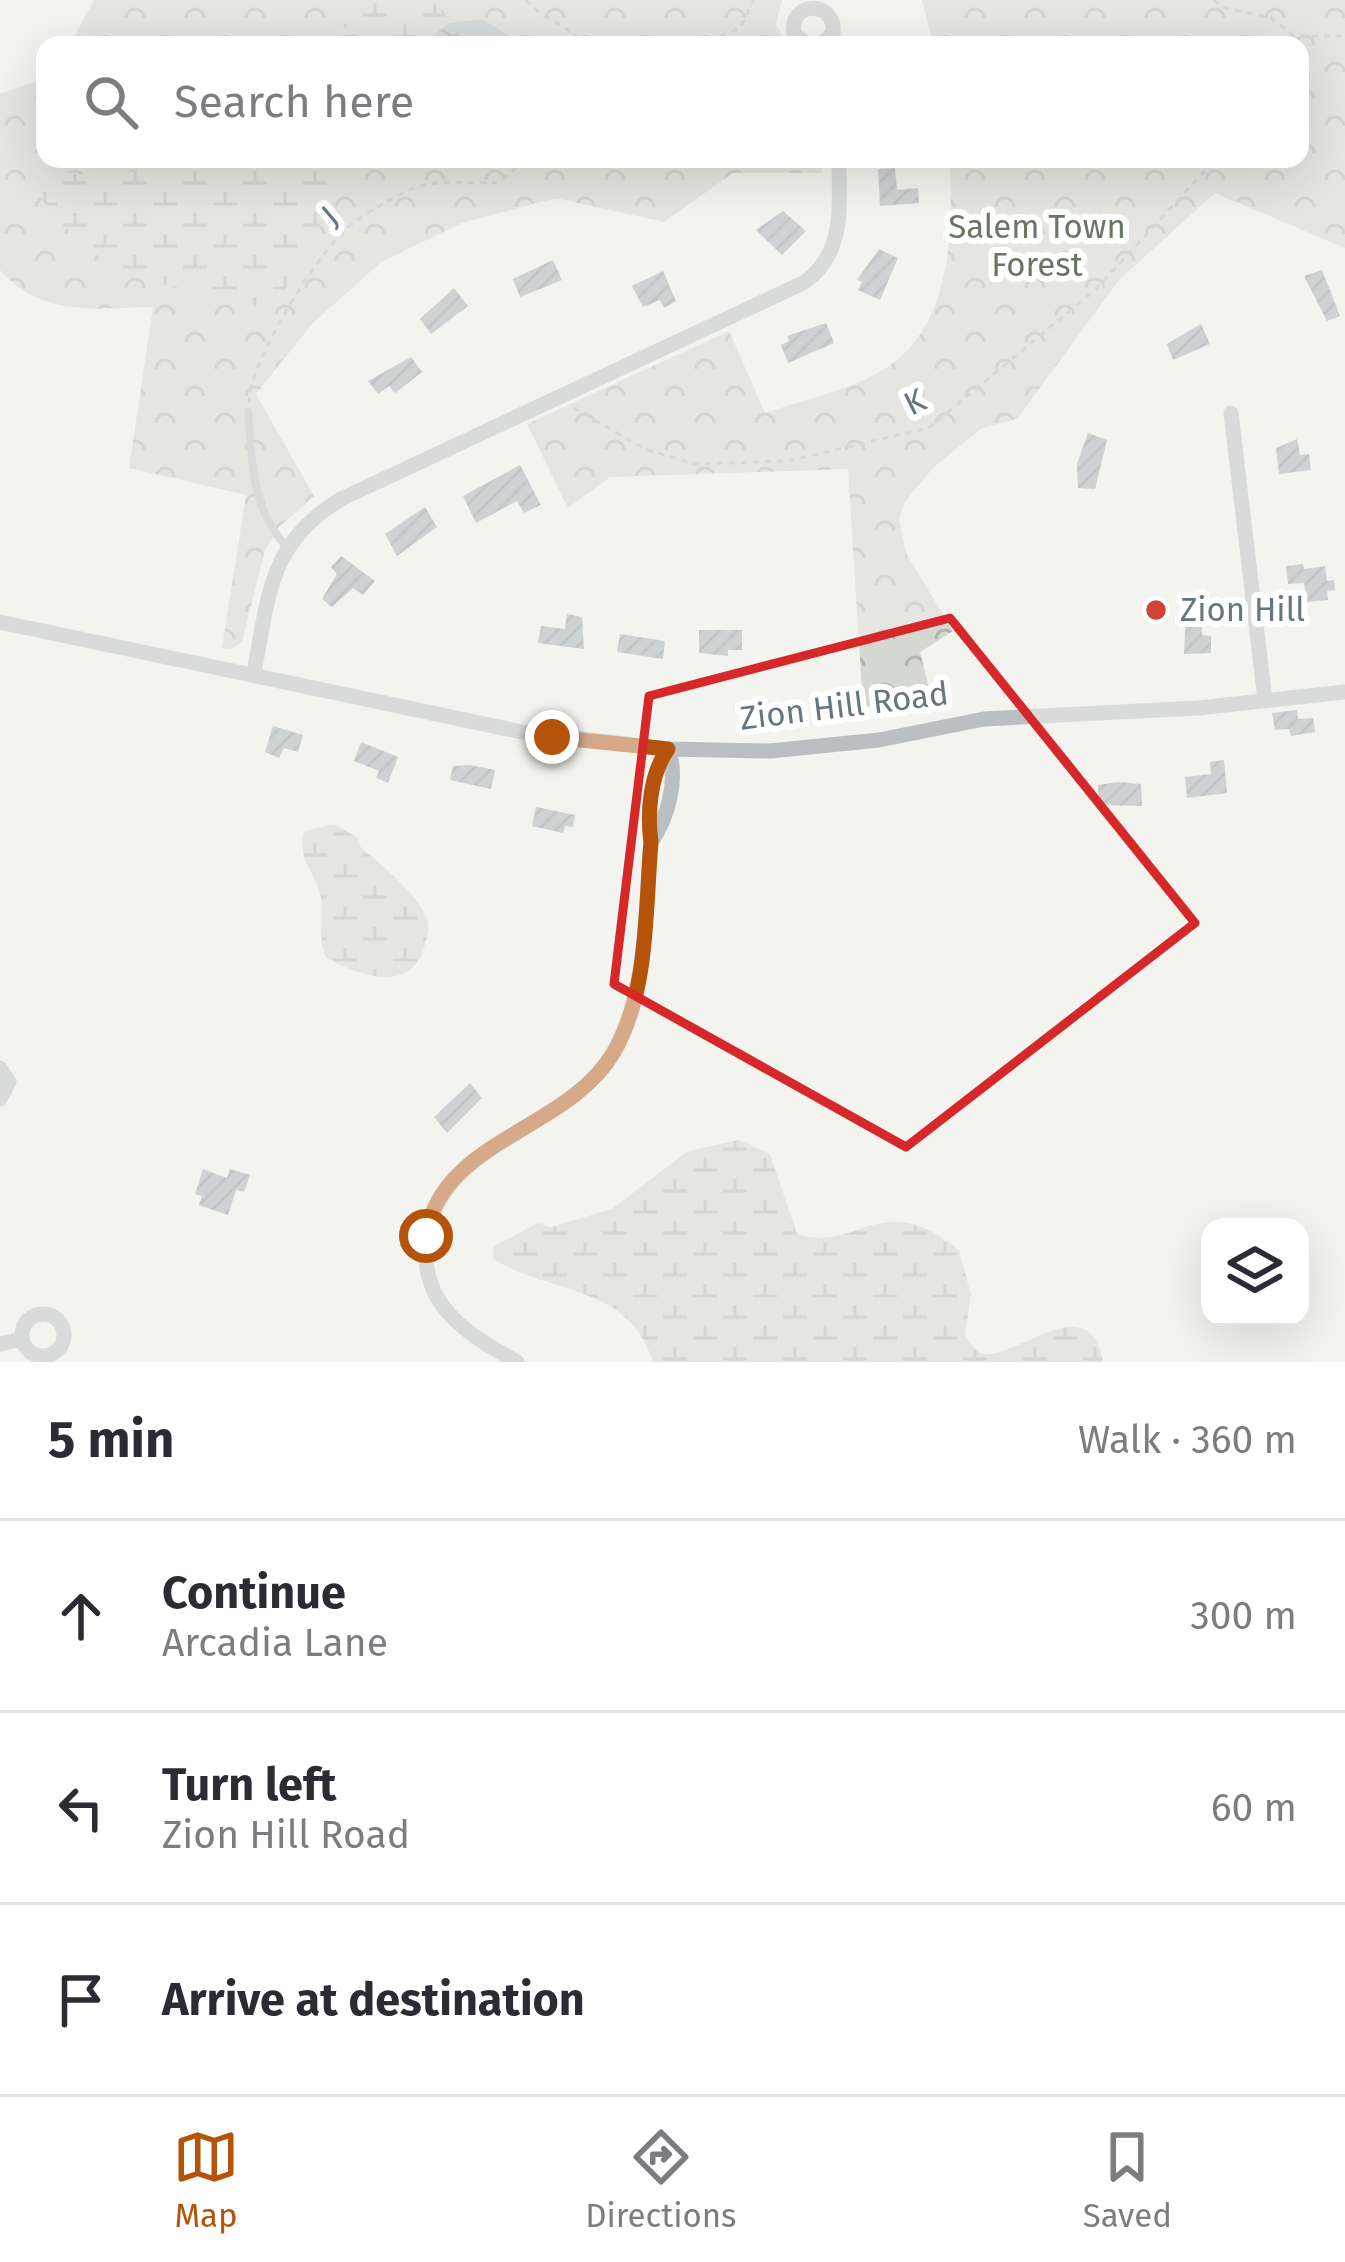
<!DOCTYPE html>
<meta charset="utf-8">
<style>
:root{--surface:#fff;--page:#f2f2f3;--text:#2b2b33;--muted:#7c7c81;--line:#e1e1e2;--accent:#b45309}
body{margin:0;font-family:"Fira Sans",sans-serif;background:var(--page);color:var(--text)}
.controls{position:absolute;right:36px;bottom:36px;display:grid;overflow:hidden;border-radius:24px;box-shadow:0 12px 48px #0002}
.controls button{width:108px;height:108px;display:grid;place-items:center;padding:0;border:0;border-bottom:3px solid var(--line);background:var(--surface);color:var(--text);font:60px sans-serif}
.stop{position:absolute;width:36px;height:36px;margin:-27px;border:9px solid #b45309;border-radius:50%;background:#fff}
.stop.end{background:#b45309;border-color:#fff;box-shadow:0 3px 12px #0008}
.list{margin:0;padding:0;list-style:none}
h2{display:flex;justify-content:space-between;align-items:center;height:156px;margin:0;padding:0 48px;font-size:51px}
h2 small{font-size:39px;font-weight:400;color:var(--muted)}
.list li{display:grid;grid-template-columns:78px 1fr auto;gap:36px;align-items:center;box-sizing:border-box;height:192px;padding:0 48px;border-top:3px solid var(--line)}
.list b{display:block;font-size:45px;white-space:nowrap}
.list p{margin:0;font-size:39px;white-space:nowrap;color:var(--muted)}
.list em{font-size:39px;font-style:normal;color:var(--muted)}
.icon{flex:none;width:66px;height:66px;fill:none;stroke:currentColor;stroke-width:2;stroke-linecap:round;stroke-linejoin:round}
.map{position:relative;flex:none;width:1345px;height:1362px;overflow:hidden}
.search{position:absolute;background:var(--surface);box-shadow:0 12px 48px #0002;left:36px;right:36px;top:36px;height:132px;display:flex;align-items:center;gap:30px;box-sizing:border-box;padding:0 42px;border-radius:24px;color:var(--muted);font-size:45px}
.sheet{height:732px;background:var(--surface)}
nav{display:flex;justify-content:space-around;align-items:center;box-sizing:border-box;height:168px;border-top:3px solid var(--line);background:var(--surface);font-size:33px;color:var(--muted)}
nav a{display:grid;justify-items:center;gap:6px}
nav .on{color:var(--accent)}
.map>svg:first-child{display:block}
</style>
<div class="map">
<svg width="1345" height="1362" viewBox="0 0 1345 1362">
<defs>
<pattern id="forest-crowns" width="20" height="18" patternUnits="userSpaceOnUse" patternTransform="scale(3)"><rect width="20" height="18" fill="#d4d8d0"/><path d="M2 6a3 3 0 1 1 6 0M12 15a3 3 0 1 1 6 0" fill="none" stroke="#b0b4ae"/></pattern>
<pattern id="wetland-marsh" width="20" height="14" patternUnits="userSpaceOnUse" patternTransform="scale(3)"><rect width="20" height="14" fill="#d4d8d0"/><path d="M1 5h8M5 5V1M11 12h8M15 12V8" fill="none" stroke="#b0b4ae"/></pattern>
<pattern id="water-ripples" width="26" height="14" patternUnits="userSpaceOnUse" patternTransform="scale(3)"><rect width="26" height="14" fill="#b1bfc1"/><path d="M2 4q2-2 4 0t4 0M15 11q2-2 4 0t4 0" fill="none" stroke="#94a0a2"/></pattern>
<pattern id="building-hatch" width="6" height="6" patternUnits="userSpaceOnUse" patternTransform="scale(3)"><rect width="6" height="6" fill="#a3abaf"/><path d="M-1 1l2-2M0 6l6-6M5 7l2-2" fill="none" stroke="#899094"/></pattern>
</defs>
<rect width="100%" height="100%" fill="#f3f3f0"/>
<!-- forest -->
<path fill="url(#forest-crowns)" d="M94,0H782L776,24L786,45H70Z
M922,0H1345V248L1215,193L1119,280L1017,419L982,428L934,467L905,501L899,519L906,553L953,631L920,652L932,701L863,707L848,469L610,477L568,508L527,424L729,331L765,413C803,400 856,389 889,366C952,324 954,227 949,159H1300V45H933Z
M45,78V159H822V173H733L664,222L556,198L462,223L381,262L312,324L256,394L314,496L278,528L265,550L242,642L231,649L222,648L246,495L129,468L153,307C94,308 43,318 0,270V94Z"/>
<!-- wetland -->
<path fill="url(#wetland-marsh)" d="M323,0H433L449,23L422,45H358Z
M175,159H377C363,174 345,189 332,206C314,230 306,264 287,287C258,321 227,302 194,293C120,274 80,256 36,191L58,172C103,178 133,176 175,159Z
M334,824L358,838L361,848C381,864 416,893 426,916C430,926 428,934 425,944C413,995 360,976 326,958C317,935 324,920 321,898C316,872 296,859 304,831Z
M739,1140L770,1154L797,1234C859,1254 879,1186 959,1250L971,1295L965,1335C970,1343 975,1353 985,1354C1020,1356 1091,1287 1103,1362H653C629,1284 552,1295 493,1259L494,1246L538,1223L551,1227L612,1209L688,1151Z"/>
<!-- water -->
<path fill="url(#water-ripples)" d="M482,19L525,45H422L449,23Z"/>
<!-- building -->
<path fill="url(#building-hatch)" d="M895,168L897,190L918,188L919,203L880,206L878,169Z
M783,211L806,231L782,255L756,230Z
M879,249L898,258L880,300L858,290L862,282L857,280Z
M553,260L562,280L520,297L513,279Z
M1322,270L1340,316L1327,321L1304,276Z
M663,271L676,301L664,308L660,300L643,307L632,286Z
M454,288L468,306L431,334L420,319Z
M826,323L834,343L788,363L781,345L789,341L787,336Z
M1201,324L1210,344L1173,360L1167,344Z
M411,357L422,372L395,393L389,386L378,394L368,381Z
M1088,433L1107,440L1095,489L1078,488L1077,464Z
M1297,439L1300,455L1309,454L1311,470L1279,474L1276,448Z
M520,465L541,505L524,513L517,501L476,523L463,496Z
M425,507L437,527L397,556L385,534Z
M341,556L375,581L363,595L353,588L332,607L322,599L337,574L331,567Z
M1303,564L1304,569L1325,566L1327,581L1334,580L1335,590L1327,591L1328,600L1307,602L1304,583L1288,584L1286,566Z
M1202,610V635L1211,636V653L1184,654L1186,611Z
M567,614L582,617L584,649L538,643L541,626L565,629Z
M699,630H742V650H728V656L699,653Z
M620,634L665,641L663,659L617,652Z
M1297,710L1298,719L1313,718L1315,732L1291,736L1289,729L1275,730L1272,713Z
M273,726L303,735L298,752L284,748L279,758L265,752Z
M361,742L398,757L388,783L376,778L379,771L354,761Z
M1224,760L1227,793L1187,798L1185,777L1211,774L1210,762Z
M470,765L495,770L491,789L450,780L453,766Z
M1117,782L1141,784L1142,806L1099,805L1098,785Z
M536,807L575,815L573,827L565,826L563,833L532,826Z
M470,1083L482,1098L447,1133L434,1117Z
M203,1169L227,1178L230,1169L250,1175L244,1192L236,1190L228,1215L199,1205L202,1196L195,1194Z"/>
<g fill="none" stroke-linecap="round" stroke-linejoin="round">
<!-- path -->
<path stroke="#b5b8ba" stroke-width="3" stroke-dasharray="6 6" stroke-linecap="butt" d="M526,0C543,20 567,24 584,45
M1214,0L1222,7L1271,18L1294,36H1345
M698,45L740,28L754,0
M249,403C249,362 311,266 340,235C353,221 383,203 401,194C433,176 466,185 500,182L526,159
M574,408L645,449L695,464L788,461L929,428L1095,290L1216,159"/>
<!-- service -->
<path stroke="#bbbfc2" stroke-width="8" d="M248,412C252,460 251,508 286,546"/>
<!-- minor -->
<path stroke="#bbbfc2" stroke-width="15" d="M807,45L794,34C788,0 837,0 833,33L820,45
M1231,413L1265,700
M0,622L522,732L668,749L770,751L879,740L984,719L1198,708L1345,692
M254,672C269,596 268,543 341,499L805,282C846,252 839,205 839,159
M651,842C668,818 679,778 668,749
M0,1068L9,1082L0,1099
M22 1335a21 21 0 1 1 42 0a21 21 0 1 1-42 0Z
M0,1344L22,1339
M517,1362C471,1336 422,1308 426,1247C433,1139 568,1135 615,1049C648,988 645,910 651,842C647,813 650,774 668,749"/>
</g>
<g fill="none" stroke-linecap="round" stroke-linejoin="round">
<!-- route -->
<path stroke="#b45309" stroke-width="15" d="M426,1236C441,1139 568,1131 614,1052C649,991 645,911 651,842C647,813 650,774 668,749L552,737"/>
</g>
<!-- marked area -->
<path d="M0 0H1345V1362H0ZM950,618L1195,923L906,1147L614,984L649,696Z" fill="#f3f3f0" fill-opacity=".55" fill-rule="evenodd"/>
<path fill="none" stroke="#d62828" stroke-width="9" stroke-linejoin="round" d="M950,618L1195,923L906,1147L614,984L649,696Z"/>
<!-- markers -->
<circle fill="#cf4435" stroke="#fff" stroke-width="4.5" cx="1156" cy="610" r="12"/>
<g text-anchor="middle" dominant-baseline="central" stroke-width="12" stroke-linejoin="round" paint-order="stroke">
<!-- street labels -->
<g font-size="33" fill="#66767e" stroke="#fff">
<text transform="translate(330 216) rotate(-40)">J</text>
<text transform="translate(915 402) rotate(-26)">K</text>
<text transform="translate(844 706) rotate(-7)">Zion Hill Road</text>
</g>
<!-- park labels -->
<g font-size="33" fill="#6a7664" stroke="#fff">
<text x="1037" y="227">Salem Town<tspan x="1037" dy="38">Forest</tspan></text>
</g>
<!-- poi labels -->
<g font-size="33" fill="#66767e" stroke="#fff" text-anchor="start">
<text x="1180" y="610">Zion Hill</text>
</g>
</g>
</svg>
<div class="controls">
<button><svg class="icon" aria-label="layers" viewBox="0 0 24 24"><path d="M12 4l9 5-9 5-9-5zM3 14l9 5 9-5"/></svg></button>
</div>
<div class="stop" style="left:426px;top:1236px"></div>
<div class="stop end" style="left:552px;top:737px"></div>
<div class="search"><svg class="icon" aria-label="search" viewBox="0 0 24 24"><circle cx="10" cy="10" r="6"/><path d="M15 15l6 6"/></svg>Search here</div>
</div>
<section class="sheet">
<h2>5 min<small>Walk · 360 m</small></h2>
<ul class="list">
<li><svg class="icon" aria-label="ahead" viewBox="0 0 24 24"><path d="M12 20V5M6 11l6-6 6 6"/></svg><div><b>Continue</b><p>Arcadia Lane</p></div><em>300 m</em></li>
<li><svg class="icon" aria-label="left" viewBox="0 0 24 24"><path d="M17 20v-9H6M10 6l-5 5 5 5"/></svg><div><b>Turn left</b><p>Zion Hill Road</p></div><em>60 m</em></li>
<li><svg class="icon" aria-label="arrive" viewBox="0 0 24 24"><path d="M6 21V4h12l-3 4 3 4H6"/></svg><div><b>Arrive at destination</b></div></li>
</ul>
</section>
<nav>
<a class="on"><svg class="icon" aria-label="map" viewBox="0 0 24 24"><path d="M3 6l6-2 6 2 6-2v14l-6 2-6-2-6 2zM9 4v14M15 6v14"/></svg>Map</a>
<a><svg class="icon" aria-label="directions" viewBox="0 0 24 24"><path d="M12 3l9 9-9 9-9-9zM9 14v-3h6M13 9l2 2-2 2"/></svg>Directions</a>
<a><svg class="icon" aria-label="saved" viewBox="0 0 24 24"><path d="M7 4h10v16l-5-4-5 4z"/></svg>Saved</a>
</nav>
